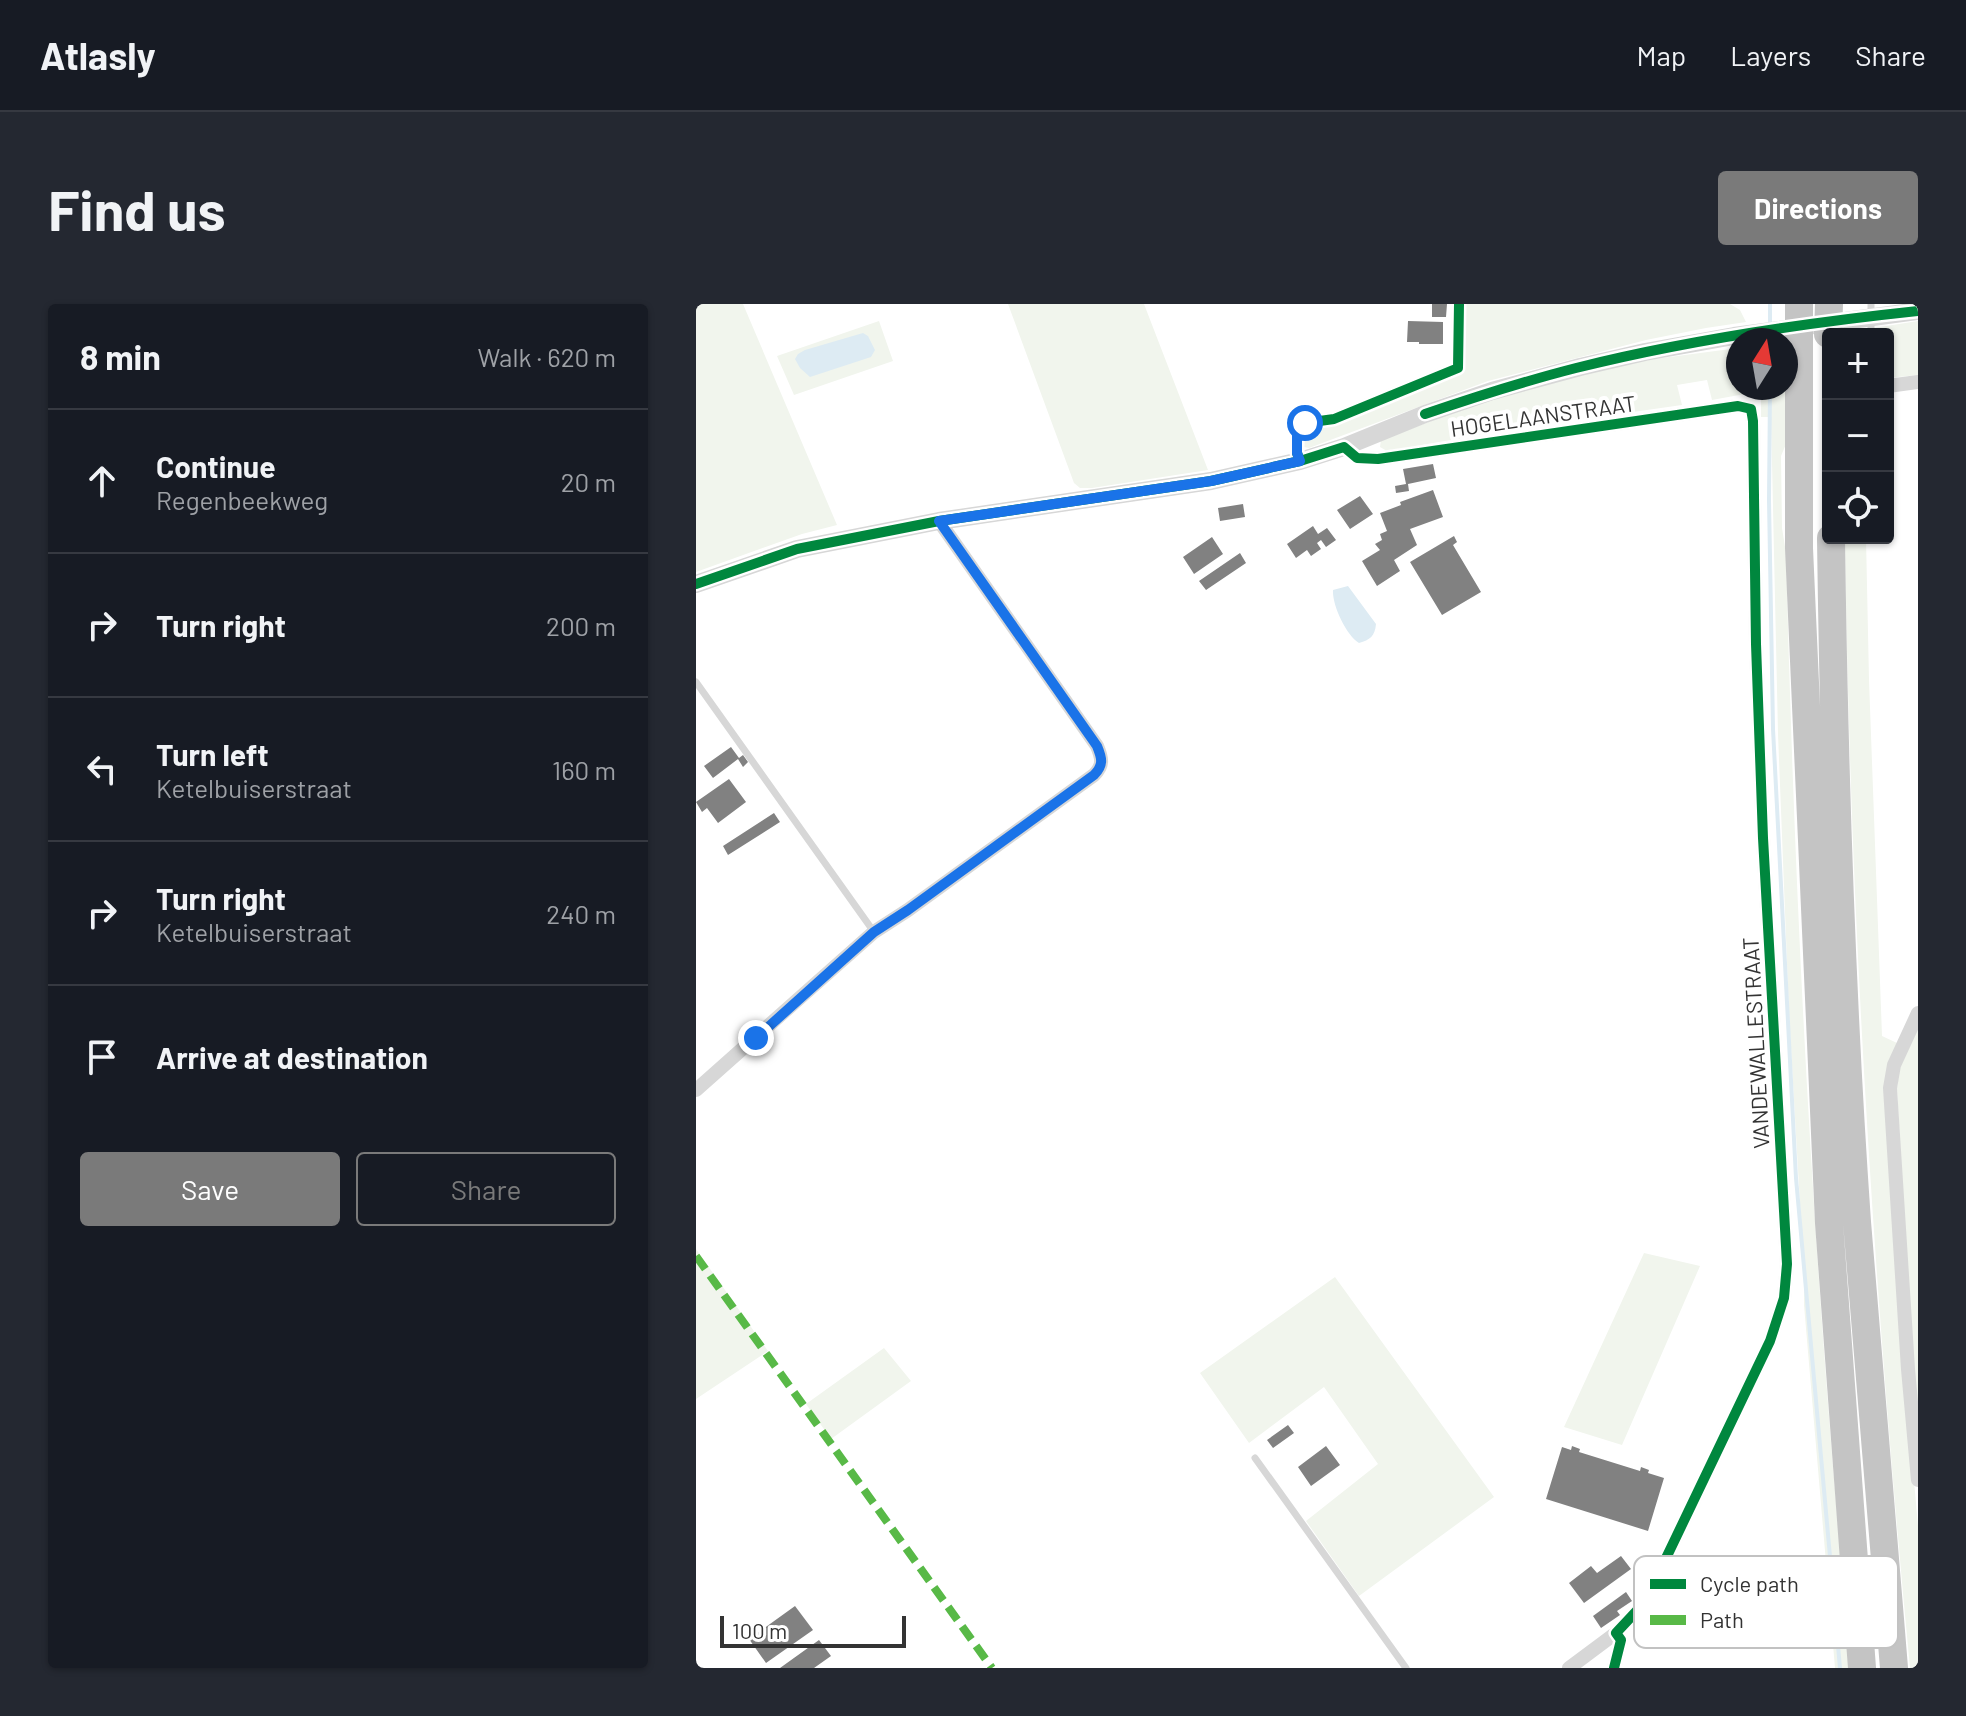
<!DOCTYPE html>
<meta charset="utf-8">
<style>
:root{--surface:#171b24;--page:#242831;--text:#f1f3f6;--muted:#9ea1a6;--line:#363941;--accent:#7a7a7a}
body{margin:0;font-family:Barlow,sans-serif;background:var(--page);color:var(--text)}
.controls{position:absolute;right:24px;top:24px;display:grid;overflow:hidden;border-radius:8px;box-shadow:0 2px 6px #0004}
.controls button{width:72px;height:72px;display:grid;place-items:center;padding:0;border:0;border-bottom:2px solid var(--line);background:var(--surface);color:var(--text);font:40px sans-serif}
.compass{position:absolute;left:1030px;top:24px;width:72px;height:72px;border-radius:50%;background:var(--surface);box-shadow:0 2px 6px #0004;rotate:11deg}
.scale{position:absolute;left:24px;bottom:20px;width:186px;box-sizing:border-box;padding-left:8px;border:4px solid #333;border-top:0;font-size:22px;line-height:28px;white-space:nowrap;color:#333;-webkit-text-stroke:6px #fff;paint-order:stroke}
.stop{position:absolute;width:24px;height:24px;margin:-18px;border:6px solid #1a73e8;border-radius:50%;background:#fff}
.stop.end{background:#1a73e8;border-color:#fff;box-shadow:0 2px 8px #0008}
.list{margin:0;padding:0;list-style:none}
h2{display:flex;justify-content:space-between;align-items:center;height:104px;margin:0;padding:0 32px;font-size:34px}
h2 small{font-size:26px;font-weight:400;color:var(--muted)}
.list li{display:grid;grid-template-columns:52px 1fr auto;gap:24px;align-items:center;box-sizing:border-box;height:144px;padding:0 32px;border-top:2px solid var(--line)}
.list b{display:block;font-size:30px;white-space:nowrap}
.list p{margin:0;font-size:26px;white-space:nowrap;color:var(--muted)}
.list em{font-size:26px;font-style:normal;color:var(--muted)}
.actions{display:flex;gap:16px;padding:24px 32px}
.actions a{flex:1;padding:18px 0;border:2px solid var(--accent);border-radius:8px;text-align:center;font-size:28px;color:var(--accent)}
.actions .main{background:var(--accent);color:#fff}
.icon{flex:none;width:44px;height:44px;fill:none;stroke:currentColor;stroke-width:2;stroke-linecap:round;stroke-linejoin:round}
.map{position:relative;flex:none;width:1222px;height:1364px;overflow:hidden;border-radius:8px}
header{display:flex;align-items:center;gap:48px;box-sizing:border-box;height:112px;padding:0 40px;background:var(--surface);border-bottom:2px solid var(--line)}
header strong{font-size:38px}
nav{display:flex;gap:44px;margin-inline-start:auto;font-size:28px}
.intro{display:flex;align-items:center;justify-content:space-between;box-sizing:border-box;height:192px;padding:0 48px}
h1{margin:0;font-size:56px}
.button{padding:20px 36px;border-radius:8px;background:var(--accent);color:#fff;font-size:28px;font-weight:700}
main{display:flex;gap:48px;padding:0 48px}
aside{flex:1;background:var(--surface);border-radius:8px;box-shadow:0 2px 6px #0004}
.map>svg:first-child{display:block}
</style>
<header>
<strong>Atlasly</strong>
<nav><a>Map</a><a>Layers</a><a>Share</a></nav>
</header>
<div class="intro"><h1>Find us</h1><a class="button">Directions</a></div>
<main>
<aside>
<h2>8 min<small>Walk · 620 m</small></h2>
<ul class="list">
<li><svg class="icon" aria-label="ahead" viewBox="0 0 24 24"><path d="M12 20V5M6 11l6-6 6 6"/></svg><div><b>Continue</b><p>Regenbeekweg</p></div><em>20 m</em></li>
<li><svg class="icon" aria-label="right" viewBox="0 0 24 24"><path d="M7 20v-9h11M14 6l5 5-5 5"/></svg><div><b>Turn right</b></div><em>200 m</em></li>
<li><svg class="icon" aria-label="left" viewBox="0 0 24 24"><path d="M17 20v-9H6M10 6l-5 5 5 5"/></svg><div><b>Turn left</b><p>Ketelbuiserstraat</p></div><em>160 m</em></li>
<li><svg class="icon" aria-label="right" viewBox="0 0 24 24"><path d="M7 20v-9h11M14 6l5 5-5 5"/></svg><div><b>Turn right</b><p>Ketelbuiserstraat</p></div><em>240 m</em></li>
<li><svg class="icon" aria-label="arrive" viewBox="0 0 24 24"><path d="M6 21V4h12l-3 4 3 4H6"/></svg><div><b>Arrive at destination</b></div></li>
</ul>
<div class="actions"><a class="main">Save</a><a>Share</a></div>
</aside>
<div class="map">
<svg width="1222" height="1364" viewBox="0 0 1222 1364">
<rect width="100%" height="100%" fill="#fff"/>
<!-- green -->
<path fill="#f1f5ed" d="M0,0H47L141,221L106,230L0,268Z
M312,0H448L512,166L396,184H384L378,179Z
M768,0H1034L1044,6L1050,18L1010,24L950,36L792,77L613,144L608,143L609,131L615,124L767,64Z
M183,17L197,57L98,91L81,52Z
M1222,17V71L1192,74V30H1178V24Z
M1042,44V84H1054V89L1016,96L1011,76L981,81L986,101L824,124L691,147L684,143L685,136L786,98L936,58Z
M1065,84H1089L1090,140L1085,152L1086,224L1090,249C1099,621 1119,993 1155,1364H1139L1108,1001V969L1093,709L1082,430L1075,113H1065Z
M1149,234H1170L1173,376L1186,732L1201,739L1192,762L1215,1143L1222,1222V1364H1214C1178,988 1154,612 1149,234Z
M1222,721V1126L1217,1076L1201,784L1204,762Z
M0,945L72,1047L0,1095Z
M948,949L1004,962L926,1141L868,1123Z
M639,973L798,1193L663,1292L610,1217L682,1160L628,1083L553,1139L504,1069Z
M188,1044L215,1077L135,1135L110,1100Z"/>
<!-- water -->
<path fill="#ddebf3" d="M167,29L172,32L179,46L175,53L114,73L104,64L99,55L102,50L109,46Z
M652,282L680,320C679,332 674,336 663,339C650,331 636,301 637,286Z"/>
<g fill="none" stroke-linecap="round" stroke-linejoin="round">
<!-- stream -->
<path stroke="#ddebf3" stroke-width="4" d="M1074,0V22
M1074,84L1073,196L1077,425L1100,874L1144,1364"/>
</g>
<!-- building -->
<path fill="#818181" d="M736,0H751L750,13H736Z
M712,17L747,18V40H723V38H711Z
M737,160L740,174L712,180L713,187L700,189L699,182L710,180L707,165Z
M737,186L747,213L714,225L721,241L698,256L704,267L681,282L666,257L684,246L679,240L686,236L684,230L691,227L684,209L705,201L704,198Z
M664,192L677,210L654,225L641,206Z
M547,200L549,213L524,217L522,204Z
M617,222L622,230L631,224L640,236L630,243L625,236L621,239L625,245L615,252L611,246L600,254L591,240Z
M758,232L761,238L757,241L785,288L746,311L714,258Z
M516,233L527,250L498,270L487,253Z
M544,249L550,259L510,286L503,277Z
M35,443L43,454L47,451L52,458L47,463L42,455L17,474L8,462Z
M33,475L50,498L22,519L11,504L6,508L0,498Z
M78,509L84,518L32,551L27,542Z
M592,1121L598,1129L577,1144L571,1136Z
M630,1142L644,1161L615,1182L602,1163Z
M876,1142L884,1145L883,1148L944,1167L945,1163L953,1166L952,1169L968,1174L952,1227L850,1195L866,1143L875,1146Z
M925,1252L935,1265L888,1299L873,1279L895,1262L901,1269Z
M930,1288L936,1297L921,1307L924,1311L905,1324L897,1312Z
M99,1302L117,1326L70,1359L53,1335Z
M123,1336L135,1352L118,1364H84Z"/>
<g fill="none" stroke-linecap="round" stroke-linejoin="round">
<!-- service -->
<path stroke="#d7d7d7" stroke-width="7" d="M1175,30V0
M0,378L178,628
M559,1154L710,1364"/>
<!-- minor -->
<path stroke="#d7d7d7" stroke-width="14" d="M1192,82L1222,78
M648,143L661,154L682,155L1042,102L1055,105L1057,117L1060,340L1067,534L1091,960L1088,994L1074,1037L949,1298L920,1329L873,1364
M604,157L601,149V127L609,119L638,115L762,64L763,0
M1222,709L1198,761L1194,784L1212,1065L1222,1176
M0,786L178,628L212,606L398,471C408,461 406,454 401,442L243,217
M918,1364L925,1336L920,1329"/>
<!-- tertiary -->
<path stroke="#d7d7d7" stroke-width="18" d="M0,280L101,245L243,217L515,177L604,157L648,143L729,110L796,87L884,63L949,48L1038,32L1222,7"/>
<!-- motorway -->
<path stroke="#c4c4c4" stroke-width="28" d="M1103,0V244L1133,919L1166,1364
M1132,30L1133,0
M1135,234C1138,462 1145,690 1161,918C1172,1066 1186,1215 1198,1364"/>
<!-- quiet -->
<path stroke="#58b947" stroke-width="8" stroke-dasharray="16 8" stroke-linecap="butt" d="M0,952L296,1364"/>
<defs>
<path id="cycleway" d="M729,110C779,93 829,77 880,64C992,36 1108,19 1222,7
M604,157L601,149V127L609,119L638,115L762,64L763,0
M0,280L101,245L243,217L515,177L604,157L648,143L661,154L682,155L1042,102L1055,105L1057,117L1060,340L1067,534L1091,960L1088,994L1074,1037L949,1298L920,1329L925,1336L918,1364"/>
</defs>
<!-- cycleway casing -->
<use href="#cycleway" stroke="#fff" stroke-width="15"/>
<!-- cycleway -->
<use href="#cycleway" stroke="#00873e" stroke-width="10"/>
</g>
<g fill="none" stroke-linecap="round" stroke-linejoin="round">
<!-- route -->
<path stroke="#1a73e8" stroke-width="10" d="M60,734L178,628L212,606L398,471C408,461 406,454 401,442L243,217L515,177L604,157L601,149V127L609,119"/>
</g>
<g text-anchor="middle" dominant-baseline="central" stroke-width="8" stroke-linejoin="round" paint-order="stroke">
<!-- street labels -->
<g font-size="22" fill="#333" stroke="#fff">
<text transform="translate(847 111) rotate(-8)">HOGELAANSTRAAT</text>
<text transform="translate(1059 739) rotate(-93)">VANDEWALLESTRAAT</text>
</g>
</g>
<!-- legend -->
<rect x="938" y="1252" width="264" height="92" rx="12" fill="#fff" stroke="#c2c2c2" stroke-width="2"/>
<rect x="954" y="1275" width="36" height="10" fill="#00873e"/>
<rect x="954" y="1311" width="36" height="10" fill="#58b947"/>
<g font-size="22" fill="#333">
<text x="1004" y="1288">Cycle path</text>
<text x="1004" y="1324">Path</text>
</g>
</svg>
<div class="controls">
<button>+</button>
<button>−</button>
<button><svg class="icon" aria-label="locate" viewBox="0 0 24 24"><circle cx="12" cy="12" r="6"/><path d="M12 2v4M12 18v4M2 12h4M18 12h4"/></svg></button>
</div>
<svg class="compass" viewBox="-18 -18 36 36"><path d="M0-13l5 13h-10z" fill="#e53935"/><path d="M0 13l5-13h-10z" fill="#9ea1a6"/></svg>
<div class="scale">100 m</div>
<div class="stop" style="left:609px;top:119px"></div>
<div class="stop end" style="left:60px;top:734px"></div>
</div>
</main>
